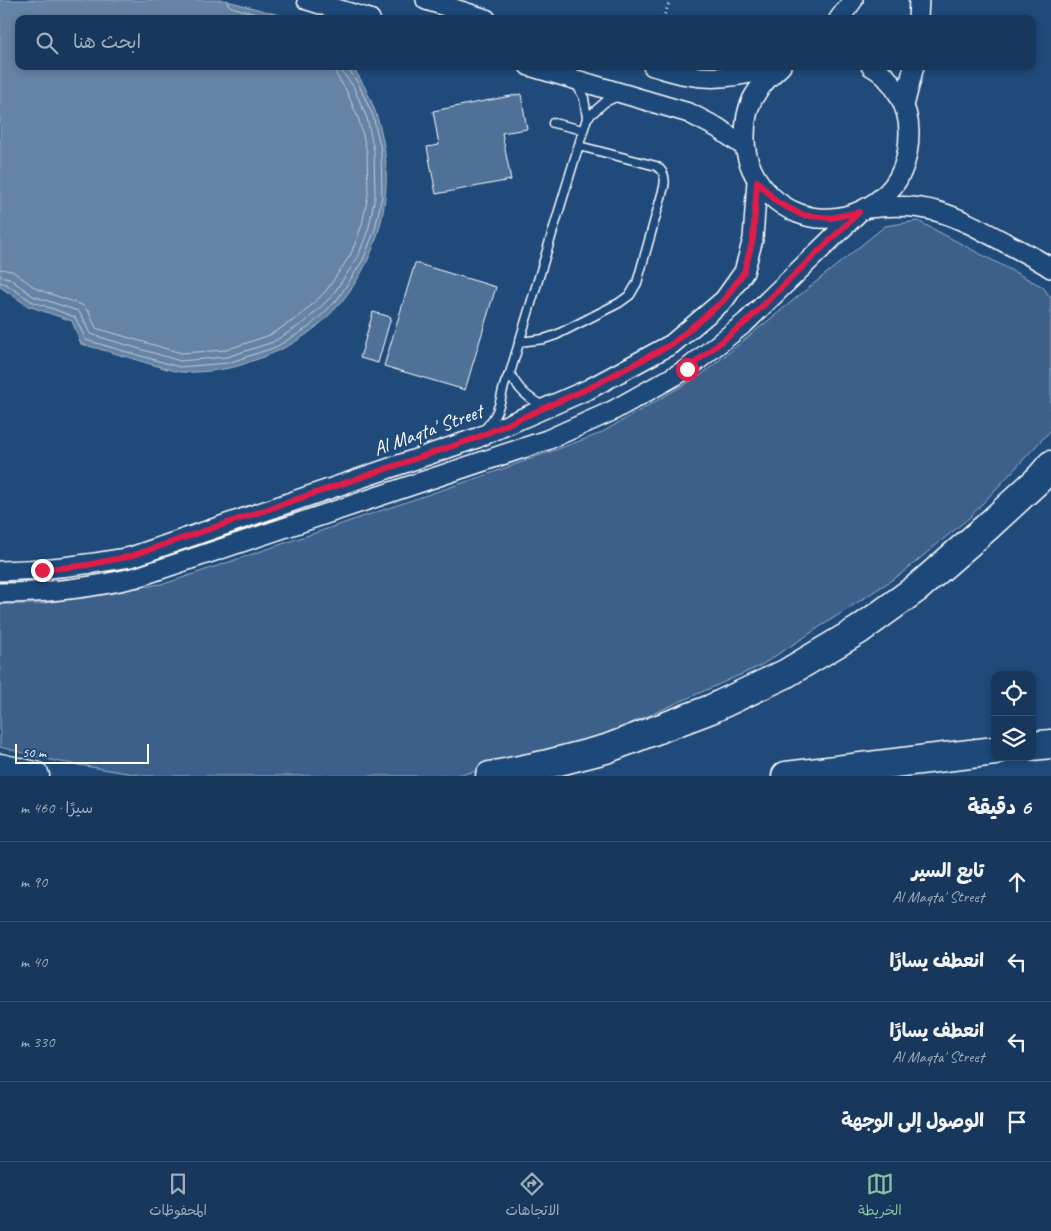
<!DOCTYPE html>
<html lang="ar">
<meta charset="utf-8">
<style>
:root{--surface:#17385c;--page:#244365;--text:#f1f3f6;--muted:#9eacbb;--line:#365272;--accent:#8abfa5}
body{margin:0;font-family:Caveat,"Playpen Sans Arabic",sans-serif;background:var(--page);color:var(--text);direction:rtl}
.controls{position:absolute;right:15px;bottom:15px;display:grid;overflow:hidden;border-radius:10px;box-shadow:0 2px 8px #0003}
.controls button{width:45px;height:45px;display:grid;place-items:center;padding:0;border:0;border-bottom:1px solid var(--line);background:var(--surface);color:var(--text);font:25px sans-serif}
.scale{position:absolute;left:15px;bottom:12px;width:134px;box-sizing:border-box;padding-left:5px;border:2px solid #fff;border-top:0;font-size:14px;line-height:18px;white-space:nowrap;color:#fff;-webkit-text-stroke:4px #1f4a7a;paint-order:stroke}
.stop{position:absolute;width:15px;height:15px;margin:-11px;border:4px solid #e11d48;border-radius:50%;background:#fff}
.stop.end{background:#e11d48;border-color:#fff;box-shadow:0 1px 5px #0008}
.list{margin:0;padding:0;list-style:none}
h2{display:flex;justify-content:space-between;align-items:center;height:65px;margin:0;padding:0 20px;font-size:21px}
h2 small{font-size:16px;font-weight:400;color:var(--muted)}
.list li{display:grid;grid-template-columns:32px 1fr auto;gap:15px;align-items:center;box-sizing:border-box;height:80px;padding:0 20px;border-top:1px solid var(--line)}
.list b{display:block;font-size:19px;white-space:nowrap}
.list p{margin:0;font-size:16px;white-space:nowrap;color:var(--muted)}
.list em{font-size:16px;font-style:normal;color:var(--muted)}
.icon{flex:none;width:28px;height:28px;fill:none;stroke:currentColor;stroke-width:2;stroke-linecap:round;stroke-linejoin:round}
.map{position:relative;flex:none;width:1051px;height:776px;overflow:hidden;direction:ltr}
.search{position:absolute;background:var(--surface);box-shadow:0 2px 8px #0003;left:15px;right:15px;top:15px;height:55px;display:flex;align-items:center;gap:12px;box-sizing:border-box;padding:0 18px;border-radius:10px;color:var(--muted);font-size:19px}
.sheet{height:385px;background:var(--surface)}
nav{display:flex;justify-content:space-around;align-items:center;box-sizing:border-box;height:70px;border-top:1px solid var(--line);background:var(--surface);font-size:14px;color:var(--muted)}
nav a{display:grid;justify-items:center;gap:2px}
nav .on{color:var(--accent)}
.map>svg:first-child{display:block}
</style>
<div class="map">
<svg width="1051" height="776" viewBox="0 0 1051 776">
<rect width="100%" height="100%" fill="#1f4a7a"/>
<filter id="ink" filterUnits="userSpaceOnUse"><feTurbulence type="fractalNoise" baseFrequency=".02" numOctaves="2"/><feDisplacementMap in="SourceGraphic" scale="10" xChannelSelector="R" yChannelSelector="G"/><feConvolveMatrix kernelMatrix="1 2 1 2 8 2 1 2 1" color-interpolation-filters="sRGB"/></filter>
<g filter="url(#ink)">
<!-- green -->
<path fill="#3c618b" stroke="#9eb0c5" d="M918,221L1043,287L1051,298V430L969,518L901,574L760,666L560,755L452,776H145L55,761L0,747V604H39L167,583L486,475L599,434L701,375L885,226Z"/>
<!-- water -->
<path fill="#6583a4" stroke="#a3b5c8" d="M0,0H224L294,19H19V66H352C424,170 378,319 258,359C248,362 238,367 229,368C215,371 193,373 180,372C170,371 160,366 150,364C127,357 104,350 81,344L72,321L28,306L0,287Z"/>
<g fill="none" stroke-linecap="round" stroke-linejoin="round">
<!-- shore -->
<path stroke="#c1cddb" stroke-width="1" d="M227,0L228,4L231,7L274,19
M0,269L12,271L37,289L82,305L89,312L96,328L181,353L226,350L270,335L300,316L326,291L351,254L362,225L368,195L367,152L359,120L346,90L337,76L335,66
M0,276L9,278L33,296L78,311L82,316L90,334L180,361L227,357L273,342L305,322L332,296L358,257L369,227L375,196L374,151L367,118L353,86L343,73L342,66
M0,282L6,284L31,301L75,317L86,340L179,367L228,363L276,347L309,327L337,300L363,260L375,229L382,196L381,150L373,116L358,83L349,70V66"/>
</g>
<!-- building -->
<path fill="#507197" stroke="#fff" d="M521,94L527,129L502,133L511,180L436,194L427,147L439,145L433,111Z
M415,263L496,287L465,390L384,366Z
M373,312L391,317L378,363L360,358Z"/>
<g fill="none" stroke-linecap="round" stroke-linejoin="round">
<defs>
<path id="service" d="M587,118L605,102L618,96
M553,123L583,130
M519,342L544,339L556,335L619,303L630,295L637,283L664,187C666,177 664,171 656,166L579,146
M510,373C517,388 528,399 544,406
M485,429C490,423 496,416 498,408C503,396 502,384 510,373L587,118L584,98L576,83"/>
<path id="tertiary" d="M307,0L370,19
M426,0L486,19
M839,19L853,0
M918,19L919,0
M529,66L689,113L718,128L745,147
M653,66C664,69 676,73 687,75C717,81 749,75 777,66
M781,66C770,76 759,86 752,100C746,112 745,125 745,137C744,182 786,222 831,218C850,217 866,210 880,199C901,183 909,158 909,132C909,108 894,78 871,66
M904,106L914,66
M868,208C928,201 952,214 1004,242C1019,250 1036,258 1051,268
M0,571C45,570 87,565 131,557L477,438L589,389L672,344L724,300L744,272L753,239L757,181
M0,593C47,593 92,588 137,577L547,440L612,411L687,369L746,322L859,212"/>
<path id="motorway" d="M1032,746L1051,744
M0,768L35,776
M490,776L544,765L606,749L711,709L785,674L859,630L917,588L986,528L1039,479L1051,465
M786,776L995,751"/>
</defs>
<!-- service casing -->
<use href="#service" stroke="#fff" stroke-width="11"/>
<!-- tertiary casing -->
<use href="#tertiary" stroke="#fff" stroke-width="22"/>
<!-- motorway casing -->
<use href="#motorway" stroke="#fff" stroke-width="31"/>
<!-- path -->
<path stroke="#fff" stroke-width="3" stroke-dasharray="1 4" stroke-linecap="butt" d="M663,19L670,0"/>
<!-- service -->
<use href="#service" stroke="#1f4a7a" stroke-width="8"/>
<!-- tertiary -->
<use href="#tertiary" stroke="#1f4a7a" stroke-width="19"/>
<!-- motorway -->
<use href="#motorway" stroke="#1f4a7a" stroke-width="28"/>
</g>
</g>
<g fill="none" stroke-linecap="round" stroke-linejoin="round" filter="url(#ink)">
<!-- route -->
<path stroke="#e11d48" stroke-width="6" d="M42,570L87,565L131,556L476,438L589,388L672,344L724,300L744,272L753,239L757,181L777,202L802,215L831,218L859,212L746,322L687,369"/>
</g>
<g text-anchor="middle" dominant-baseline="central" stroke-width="4" stroke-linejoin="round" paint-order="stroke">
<!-- street labels -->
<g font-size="20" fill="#fff" stroke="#1f4a7a">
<text transform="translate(428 430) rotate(-20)">Al Maqta' Street</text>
</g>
</g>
</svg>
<div class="controls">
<button><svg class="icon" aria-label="locate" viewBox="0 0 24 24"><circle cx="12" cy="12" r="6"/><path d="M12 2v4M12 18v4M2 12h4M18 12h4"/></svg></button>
<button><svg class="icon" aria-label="layers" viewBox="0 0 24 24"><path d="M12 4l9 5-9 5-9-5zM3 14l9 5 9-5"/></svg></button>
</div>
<div class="scale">50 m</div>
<div class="stop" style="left:687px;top:369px"></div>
<div class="stop end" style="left:42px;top:570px"></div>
<div class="search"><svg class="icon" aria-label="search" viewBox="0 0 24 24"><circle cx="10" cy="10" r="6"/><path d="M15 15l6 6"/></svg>ابحث هنا</div>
</div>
<section class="sheet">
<h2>6 دقيقة<small>سيرًا · 460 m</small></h2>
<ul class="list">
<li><svg class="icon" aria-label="ahead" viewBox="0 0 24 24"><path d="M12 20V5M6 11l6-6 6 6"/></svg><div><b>تابع السير</b><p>Al Maqta' Street</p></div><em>90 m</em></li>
<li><svg class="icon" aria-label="left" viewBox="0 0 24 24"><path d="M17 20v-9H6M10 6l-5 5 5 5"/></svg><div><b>انعطف يسارًا</b></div><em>40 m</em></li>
<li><svg class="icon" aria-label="left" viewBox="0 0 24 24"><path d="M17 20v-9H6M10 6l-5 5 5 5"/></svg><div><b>انعطف يسارًا</b><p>Al Maqta' Street</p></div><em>330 m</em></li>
<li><svg class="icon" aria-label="arrive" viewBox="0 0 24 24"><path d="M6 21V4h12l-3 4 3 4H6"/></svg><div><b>الوصول إلى الوجهة</b></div></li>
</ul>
</section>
<nav>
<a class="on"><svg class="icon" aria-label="map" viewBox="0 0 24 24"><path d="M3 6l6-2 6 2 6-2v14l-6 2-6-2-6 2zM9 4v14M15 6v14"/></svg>الخريطة</a>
<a><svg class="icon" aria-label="directions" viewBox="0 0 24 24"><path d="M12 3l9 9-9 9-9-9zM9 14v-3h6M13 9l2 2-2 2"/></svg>الاتجاهات</a>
<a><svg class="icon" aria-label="saved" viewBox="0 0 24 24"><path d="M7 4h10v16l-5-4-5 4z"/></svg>المحفوظات</a>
</nav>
